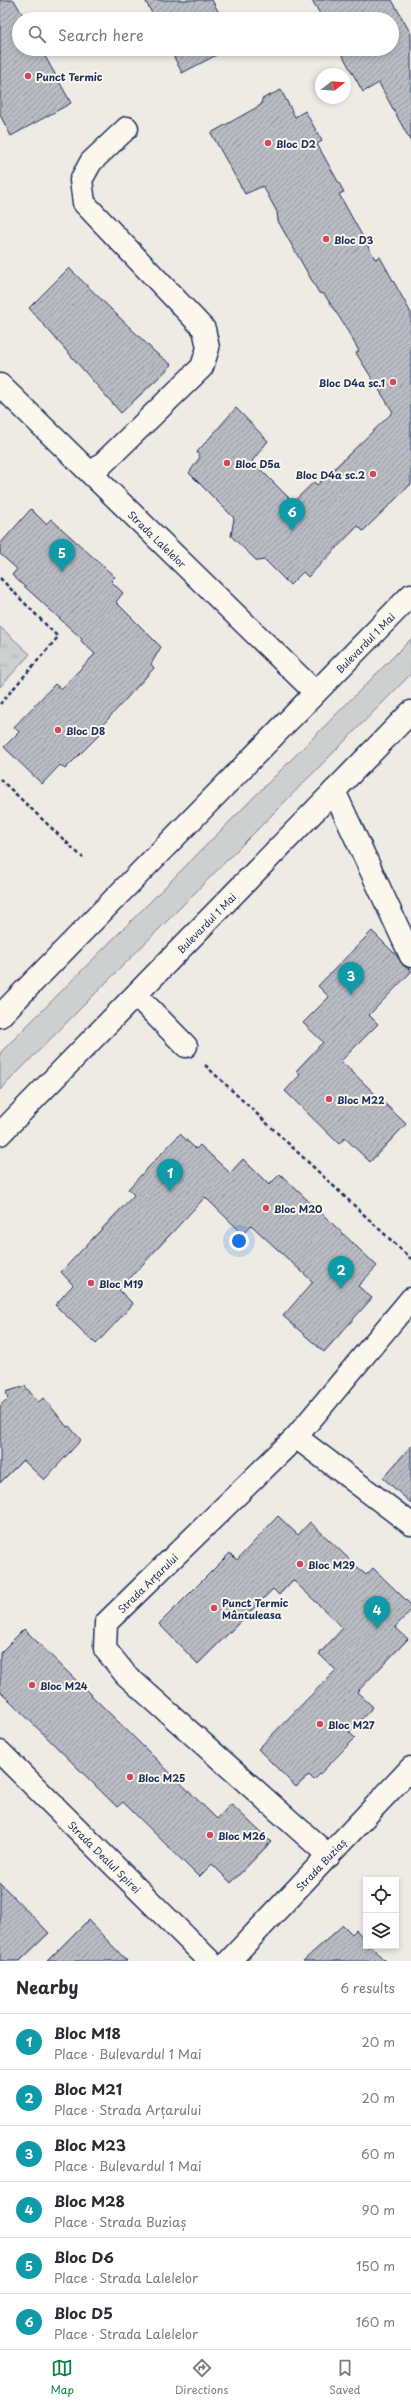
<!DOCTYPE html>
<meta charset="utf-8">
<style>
:root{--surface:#fff;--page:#f2f2f3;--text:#2b2b33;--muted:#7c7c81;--line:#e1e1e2;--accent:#0b8043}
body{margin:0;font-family:"Playpen Sans",sans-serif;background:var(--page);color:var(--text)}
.controls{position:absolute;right:12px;bottom:12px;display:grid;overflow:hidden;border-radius:0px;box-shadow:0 2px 6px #0003}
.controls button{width:36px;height:36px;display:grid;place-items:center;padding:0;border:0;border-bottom:1px solid var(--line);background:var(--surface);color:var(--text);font:20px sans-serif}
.compass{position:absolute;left:315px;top:68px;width:36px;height:36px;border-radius:50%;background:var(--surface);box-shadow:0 2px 6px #0003;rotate:73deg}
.you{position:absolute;left:239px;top:1241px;width:14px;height:14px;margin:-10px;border:3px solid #fff;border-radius:50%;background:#1a73e8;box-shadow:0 0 0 6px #1a73e833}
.badge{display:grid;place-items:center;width:26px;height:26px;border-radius:50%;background:var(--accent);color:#fff;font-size:13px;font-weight:700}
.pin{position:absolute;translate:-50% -33px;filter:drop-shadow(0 1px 2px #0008)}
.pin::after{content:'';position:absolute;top:21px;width:14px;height:12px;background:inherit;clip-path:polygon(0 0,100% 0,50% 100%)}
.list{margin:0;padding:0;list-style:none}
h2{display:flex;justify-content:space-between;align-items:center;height:52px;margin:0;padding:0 16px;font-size:17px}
h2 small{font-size:13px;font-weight:400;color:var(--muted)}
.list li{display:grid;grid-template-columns:26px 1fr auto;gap:12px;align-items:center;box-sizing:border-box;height:56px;padding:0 16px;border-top:1px solid var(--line)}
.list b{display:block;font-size:15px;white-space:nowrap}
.list p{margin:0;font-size:13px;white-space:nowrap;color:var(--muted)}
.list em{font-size:13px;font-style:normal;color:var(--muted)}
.icon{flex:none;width:22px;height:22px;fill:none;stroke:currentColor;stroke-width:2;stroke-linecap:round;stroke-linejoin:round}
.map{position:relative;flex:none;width:411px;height:1961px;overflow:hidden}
.search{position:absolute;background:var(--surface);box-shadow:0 2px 6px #0003;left:12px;right:12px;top:12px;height:44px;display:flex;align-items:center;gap:10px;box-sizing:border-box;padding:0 14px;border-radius:22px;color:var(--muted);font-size:15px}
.sheet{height:388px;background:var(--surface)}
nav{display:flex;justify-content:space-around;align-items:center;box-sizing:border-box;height:56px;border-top:1px solid var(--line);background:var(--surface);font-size:11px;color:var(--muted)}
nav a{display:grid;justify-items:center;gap:2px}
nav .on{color:var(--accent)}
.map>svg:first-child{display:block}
</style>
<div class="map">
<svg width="411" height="1961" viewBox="0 0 411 1961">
<defs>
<pattern id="park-tufts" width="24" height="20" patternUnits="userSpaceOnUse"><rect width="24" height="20" fill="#cecfcf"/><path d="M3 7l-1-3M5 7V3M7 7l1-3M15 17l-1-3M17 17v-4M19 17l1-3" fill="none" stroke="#b0b2b4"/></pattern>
<pattern id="building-hatch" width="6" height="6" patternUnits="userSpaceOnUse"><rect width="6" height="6" fill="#b9bcc3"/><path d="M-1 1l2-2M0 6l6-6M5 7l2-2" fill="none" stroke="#9699a2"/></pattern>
</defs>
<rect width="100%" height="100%" fill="#eeebe4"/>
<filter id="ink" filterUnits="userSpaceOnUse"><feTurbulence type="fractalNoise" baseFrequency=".025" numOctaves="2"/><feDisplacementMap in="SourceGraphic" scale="8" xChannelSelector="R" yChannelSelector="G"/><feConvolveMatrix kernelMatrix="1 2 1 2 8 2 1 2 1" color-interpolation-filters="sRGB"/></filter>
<g filter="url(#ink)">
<!-- grass -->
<path fill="#cecfcf" stroke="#747f96" d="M411,639V674L0,1090V1053Z"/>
<!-- park -->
<path fill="url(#park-tufts)" stroke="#747f96" d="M0,627L30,654L0,687Z"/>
<!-- building -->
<path fill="url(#building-hatch)" stroke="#1b2f5e" d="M0,0H14L25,19H19V49H41L71,103L11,136L0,115Z
M145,0H212L221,17L155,19Z
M312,0H392L411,34V142L379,83L363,92L339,49H392V19H323Z
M170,49H228L182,73Z
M281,90L295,117L305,111L322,141L317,144L344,192L339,194L375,259L380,257L411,313V484L363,531L358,526L308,577L303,572L290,585L265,560L257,561L231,536L234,518L189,473L200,457L197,452L236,408L268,441L252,461L293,502L314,482L317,485L393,412L356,353L359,351L343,323L324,294L319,293L278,221L277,212L263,186L245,194L211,133L261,105L262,99Z
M69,268L156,353L172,365L121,413L29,308Z
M31,509L46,524L51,519L115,577L111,581L123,593L116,602L161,647L151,664L154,668L98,730L101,733L65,769L60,765L42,784L4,747L19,732L14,727L55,684L61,689L95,654L81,641L82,639L12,575L17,569L0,554V544Z
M372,931L397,956L404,966L411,970V972L369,1015L378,1024L341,1061L406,1124L370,1162L345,1138L339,1144L285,1091L300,1075L296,1071L323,1042L303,1023L329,997L318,986Z
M180,1134L196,1149L200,1145L230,1173L243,1159L269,1185L280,1174L377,1266L358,1286L372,1298L324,1352L283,1316L313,1282L251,1225L243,1234L205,1197L119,1290L133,1304L96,1344L55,1305L73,1285L61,1272L134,1195L128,1189Z
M25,1386L38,1402L44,1398L67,1427L69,1426L81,1440L44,1480L23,1460L0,1483V1406L8,1398L6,1392Z
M411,1446V1503L383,1478Z
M278,1516L298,1535L310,1522L366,1575L373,1568L411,1605V1610L395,1627L408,1639L357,1692L373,1707L349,1732L355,1738L314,1780L309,1775L296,1787L258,1749L336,1670L319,1654L343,1628L293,1580L279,1595L273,1589L198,1664L159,1624L230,1553L237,1560Z
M24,1629L217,1819L231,1804L271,1842L231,1883L212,1864L199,1877L123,1802L117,1807L0,1691V1653Z
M0,1883L49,1933L20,1961H0Z
M88,1920L127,1961H47Z
M343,1925L352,1934L356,1930L366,1941V1946H371L385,1961H303Z"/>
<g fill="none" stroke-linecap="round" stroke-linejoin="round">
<defs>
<g id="minor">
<path id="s1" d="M0,385L315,692"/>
<path d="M92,474L202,367L208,348L204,329L84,203L81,180L91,162L127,128"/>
<path d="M334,791L411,956"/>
<path d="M136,995L186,1046"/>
<path d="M296,1437L411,1524"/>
<path id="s2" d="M0,1752L210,1961"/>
<path id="s3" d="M329,1856L126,1675L105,1649L106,1623L296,1437L411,1299"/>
<path id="s4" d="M229,1961L411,1768"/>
</g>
<g id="major">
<path id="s5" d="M0,1016L411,595"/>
<path id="s6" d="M0,1134L411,712"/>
</g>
</defs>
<!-- minor casing -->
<use href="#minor" stroke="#1b2f5e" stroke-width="25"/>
<!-- major casing -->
<use href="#major" stroke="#1b2f5e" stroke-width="25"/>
<!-- path -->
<path stroke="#1b2f5e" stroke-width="2.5" stroke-dasharray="4 3" stroke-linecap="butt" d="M0,578L58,637L0,704
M0,779L83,858
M205,1065L411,1259"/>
<!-- minor -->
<use href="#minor" stroke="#fbf7ec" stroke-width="22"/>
<!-- major -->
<use href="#major" stroke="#fbf7ec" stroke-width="22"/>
</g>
</g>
<!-- markers -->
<g fill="#d1495b" stroke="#fbf7ec" stroke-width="1.5">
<circle cx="28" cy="76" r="4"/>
<circle cx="268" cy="143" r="4"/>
<circle cx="326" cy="239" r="4"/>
<circle cx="393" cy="382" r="4"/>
<circle cx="227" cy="463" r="4"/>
<circle cx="373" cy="474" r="4"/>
<circle cx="58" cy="730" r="4"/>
<circle cx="329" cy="1099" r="4"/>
<circle cx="266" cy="1208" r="4"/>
<circle cx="91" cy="1283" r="4"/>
<circle cx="300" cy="1564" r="4"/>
<circle cx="214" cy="1608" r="4"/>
<circle cx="32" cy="1685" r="4"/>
<circle cx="320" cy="1724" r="4"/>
<circle cx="130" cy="1777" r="4"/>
<circle cx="210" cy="1835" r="4"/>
</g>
<g text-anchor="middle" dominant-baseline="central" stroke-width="4" stroke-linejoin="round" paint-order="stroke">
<!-- poi labels -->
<g font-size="10" font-weight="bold" fill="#1b2f5e" stroke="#fbf7ec" text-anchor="start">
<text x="36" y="76">Punct Termic</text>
<text x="276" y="143">Bloc D2</text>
<text x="334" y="239">Bloc D3</text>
<text x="385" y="382" text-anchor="end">Bloc D4a sc.1</text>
<text x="235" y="463">Bloc D5a</text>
<text x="365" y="474" text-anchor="end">Bloc D4a sc.2</text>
<text x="66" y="730">Bloc D8</text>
<text x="337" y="1099">Bloc M22</text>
<text x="274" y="1208">Bloc M20</text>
<text x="99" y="1283">Bloc M19</text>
<text x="308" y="1564">Bloc M29</text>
<text x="222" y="1602">Punct Termic<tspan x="222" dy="12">Mântuleasa</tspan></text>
<text x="40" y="1685">Bloc M24</text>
<text x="328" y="1724">Bloc M27</text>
<text x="138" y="1777">Bloc M25</text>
<text x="218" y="1835">Bloc M26</text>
</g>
<!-- street labels -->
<g font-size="10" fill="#1b2f5e" stroke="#fbf7ec">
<text stroke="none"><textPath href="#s1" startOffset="220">Strada Lalelelor</textPath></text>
<text stroke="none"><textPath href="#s5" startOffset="522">Bulevardul 1 Mai</textPath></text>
<text stroke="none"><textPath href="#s6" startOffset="295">Bulevardul 1 Mai</textPath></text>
<text stroke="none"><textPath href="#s3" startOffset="389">Strada Arțarului</textPath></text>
<text stroke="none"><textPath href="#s2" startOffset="148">Strada Dealul Spirei</textPath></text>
<text stroke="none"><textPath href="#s4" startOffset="133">Strada Buziaș</textPath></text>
</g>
</g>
</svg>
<div class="controls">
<button><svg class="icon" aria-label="locate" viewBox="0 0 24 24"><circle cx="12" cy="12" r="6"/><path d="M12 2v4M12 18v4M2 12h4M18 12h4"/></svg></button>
<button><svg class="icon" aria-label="layers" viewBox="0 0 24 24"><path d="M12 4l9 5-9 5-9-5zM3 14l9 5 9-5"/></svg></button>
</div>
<svg class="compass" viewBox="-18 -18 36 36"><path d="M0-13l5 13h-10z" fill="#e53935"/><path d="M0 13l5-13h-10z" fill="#7c7c81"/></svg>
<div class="you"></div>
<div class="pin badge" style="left:170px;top:1192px;background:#0f9aa8">1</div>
<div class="pin badge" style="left:341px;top:1289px;background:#0f9aa8">2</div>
<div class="pin badge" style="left:351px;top:995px;background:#0f9aa8">3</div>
<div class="pin badge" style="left:377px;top:1629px;background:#0f9aa8">4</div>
<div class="pin badge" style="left:62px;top:572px;background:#0f9aa8">5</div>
<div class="pin badge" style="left:292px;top:531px;background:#0f9aa8">6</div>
<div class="search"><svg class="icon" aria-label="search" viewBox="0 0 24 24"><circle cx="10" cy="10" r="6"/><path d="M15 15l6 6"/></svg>Search here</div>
</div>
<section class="sheet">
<h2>Nearby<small>6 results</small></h2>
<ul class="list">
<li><span class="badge" style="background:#0f9aa8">1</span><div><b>Bloc M18</b><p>Place · Bulevardul 1 Mai</p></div><em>20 m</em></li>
<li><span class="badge" style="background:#0f9aa8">2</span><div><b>Bloc M21</b><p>Place · Strada Arțarului</p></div><em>20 m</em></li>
<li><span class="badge" style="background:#0f9aa8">3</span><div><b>Bloc M23</b><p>Place · Bulevardul 1 Mai</p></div><em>60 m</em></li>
<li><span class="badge" style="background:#0f9aa8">4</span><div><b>Bloc M28</b><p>Place · Strada Buziaș</p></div><em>90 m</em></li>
<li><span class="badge" style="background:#0f9aa8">5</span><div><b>Bloc D6</b><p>Place · Strada Lalelelor</p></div><em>150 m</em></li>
<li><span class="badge" style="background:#0f9aa8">6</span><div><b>Bloc D5</b><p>Place · Strada Lalelelor</p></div><em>160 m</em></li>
</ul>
</section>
<nav>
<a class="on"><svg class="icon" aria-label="map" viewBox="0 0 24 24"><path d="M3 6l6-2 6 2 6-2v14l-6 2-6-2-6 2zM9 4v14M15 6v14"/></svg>Map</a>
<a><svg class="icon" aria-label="directions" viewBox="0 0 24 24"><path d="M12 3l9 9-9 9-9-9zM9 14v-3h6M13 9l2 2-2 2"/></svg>Directions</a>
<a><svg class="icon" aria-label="saved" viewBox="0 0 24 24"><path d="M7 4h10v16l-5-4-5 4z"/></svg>Saved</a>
</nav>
